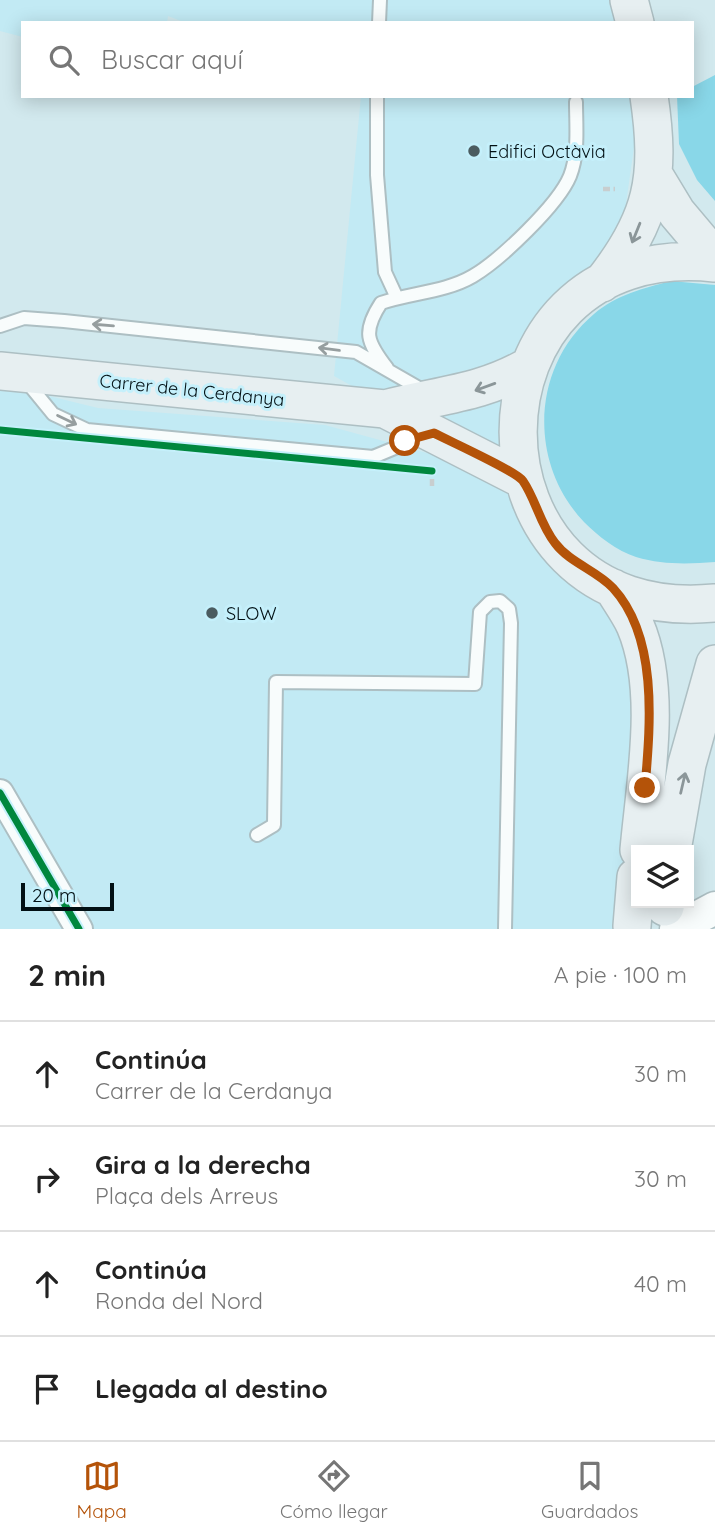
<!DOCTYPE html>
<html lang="es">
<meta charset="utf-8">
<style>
:root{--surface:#fff;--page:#f2f2f2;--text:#222;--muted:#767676;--line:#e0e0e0;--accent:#b45309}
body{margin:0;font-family:Quicksand,sans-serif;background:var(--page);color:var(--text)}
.controls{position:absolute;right:21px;bottom:21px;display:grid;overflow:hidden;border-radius:0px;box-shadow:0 4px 18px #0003}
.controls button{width:63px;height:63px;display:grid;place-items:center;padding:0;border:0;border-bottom:2px solid var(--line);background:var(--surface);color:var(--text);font:35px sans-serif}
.scale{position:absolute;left:21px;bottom:18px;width:93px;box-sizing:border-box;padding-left:7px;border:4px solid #021014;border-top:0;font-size:19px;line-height:24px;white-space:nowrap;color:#021014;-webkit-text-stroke:5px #c5f0fb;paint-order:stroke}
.stop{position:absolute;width:21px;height:21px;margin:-16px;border:5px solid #b45309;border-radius:50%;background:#fff}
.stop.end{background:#b45309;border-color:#fff;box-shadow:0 2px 7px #0008}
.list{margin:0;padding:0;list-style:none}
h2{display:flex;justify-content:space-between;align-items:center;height:91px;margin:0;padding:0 28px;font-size:30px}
h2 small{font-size:23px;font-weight:400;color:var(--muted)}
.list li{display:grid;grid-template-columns:46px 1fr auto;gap:21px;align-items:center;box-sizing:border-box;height:105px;padding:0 28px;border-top:2px solid var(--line)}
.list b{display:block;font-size:26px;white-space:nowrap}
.list p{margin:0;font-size:23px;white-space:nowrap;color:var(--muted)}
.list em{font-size:23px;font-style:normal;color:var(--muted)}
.icon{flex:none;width:38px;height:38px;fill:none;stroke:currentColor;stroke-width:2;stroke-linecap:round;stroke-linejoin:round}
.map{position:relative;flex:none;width:715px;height:929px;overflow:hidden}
.search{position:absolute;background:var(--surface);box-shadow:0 4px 18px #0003;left:21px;right:21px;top:21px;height:77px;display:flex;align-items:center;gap:18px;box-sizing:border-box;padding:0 24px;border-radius:0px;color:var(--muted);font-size:26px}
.sheet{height:511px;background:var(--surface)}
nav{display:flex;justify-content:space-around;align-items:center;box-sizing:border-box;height:98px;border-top:2px solid var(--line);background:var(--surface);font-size:19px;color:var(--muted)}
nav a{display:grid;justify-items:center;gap:4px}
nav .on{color:var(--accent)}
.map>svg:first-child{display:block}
</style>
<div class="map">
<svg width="715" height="929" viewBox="0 0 715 929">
<rect width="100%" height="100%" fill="#d2e9ee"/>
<!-- built -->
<path fill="#c2eaf4" d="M0,0H618L625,23H186L168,16L167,23H23V37L0,31Z
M361,96H632L635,140L624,218L602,283L553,325L522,479L635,625L631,929H0V384L98,408L325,425L518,478L334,376Z"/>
<!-- green -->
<path fill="#89d7e8" d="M715,75V201L697,180L679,144L677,96H692V87Z
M671,281L715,285V562C688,564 663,565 636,557C617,551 598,536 584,522C528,463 531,367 594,314C616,295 644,288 671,281Z"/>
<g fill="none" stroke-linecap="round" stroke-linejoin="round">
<defs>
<path id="service" d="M379,23L380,0
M377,96V175L385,272L397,298
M0,326L24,318L64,321L356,352L424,391
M387,368C367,342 362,332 381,303C410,293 446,292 473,276C500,260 558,205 570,176C579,153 576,126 576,102
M26,381L53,414L87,430L373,457L421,437
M257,835L274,825L276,682L475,684L480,612L490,602L500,601L509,609L511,623L505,929"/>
<path id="minor" d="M0,793L79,929"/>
<path id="tertiary" d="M676,929L715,908"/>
<path id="secondary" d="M629,0L635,23
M654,175L677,213L715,258
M715,263C452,235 453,629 715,603
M602,283C653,219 661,177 649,96
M0,371L385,409C438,395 481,394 529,366
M385,409L522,479
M613,588C620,600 629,612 635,625C663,690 645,782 639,850
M672,850L687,764L715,664
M665,907L666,903
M632,926L636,877"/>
</defs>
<!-- service casing -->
<use href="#service" stroke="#adbfc3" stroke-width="16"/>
<!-- minor casing -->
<use href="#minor" stroke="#adbfc3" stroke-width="30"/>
<!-- tertiary casing -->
<use href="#tertiary" stroke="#adbfc3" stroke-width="35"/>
<!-- secondary casing -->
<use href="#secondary" stroke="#adbfc3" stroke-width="40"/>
<!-- path -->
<path stroke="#c8cecf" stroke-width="4.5" stroke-dasharray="7 3.5" stroke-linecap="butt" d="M603,189H615
M432,486V470"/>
<!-- service -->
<use href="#service" stroke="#f8fcfc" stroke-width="12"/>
<!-- minor -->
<use href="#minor" stroke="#f8fcfc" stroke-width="26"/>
<!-- tertiary -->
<use href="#tertiary" stroke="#f8fcfc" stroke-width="32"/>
<!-- secondary -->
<use href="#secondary" stroke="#e7eff1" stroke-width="37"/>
<defs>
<path id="cycleway" d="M0,430L432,471
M0,793L79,929"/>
</defs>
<!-- cycleway casing -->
<use href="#cycleway" stroke="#c5f0fb" stroke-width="11"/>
<!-- cycleway -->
<use href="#cycleway" stroke="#00873e" stroke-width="7"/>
</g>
<!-- one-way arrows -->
<defs><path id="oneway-shaft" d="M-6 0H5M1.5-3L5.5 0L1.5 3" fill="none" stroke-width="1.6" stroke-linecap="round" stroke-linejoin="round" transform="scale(1.75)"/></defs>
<g stroke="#8b9699">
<use href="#oneway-shaft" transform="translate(636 233) rotate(112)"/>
<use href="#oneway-shaft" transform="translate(485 387) rotate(160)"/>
<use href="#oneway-shaft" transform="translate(683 783) rotate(-77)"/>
</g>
<g stroke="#969e9f">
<use href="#oneway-shaft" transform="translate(103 325) rotate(-175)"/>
<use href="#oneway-shaft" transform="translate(329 349) rotate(-172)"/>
<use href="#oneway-shaft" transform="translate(67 420) rotate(26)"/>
</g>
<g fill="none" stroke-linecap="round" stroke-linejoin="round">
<!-- route -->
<path stroke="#b45309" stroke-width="9" d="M405,441L434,433C449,441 516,471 523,481C536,500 540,524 555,543C570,563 596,570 613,588C659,638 650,727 645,788"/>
</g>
<!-- markers -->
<g fill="#4b5c60" stroke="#c5f0fb" stroke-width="2.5">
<circle cx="474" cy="151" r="7"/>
<circle cx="212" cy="613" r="7"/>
</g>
<g text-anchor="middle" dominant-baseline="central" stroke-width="6" stroke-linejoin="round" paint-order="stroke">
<!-- poi labels -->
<g font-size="18" fill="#021014" stroke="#c5f0fb" text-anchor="start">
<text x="488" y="151">Edifici Octàvia</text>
<text x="226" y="613">SLOW</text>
</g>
<!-- street labels -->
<g font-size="18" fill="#021014" stroke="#c5f0fb">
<text transform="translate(192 390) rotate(6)">Carrer de la Cerdanya</text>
</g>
</g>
</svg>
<div class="controls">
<button><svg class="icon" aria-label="layers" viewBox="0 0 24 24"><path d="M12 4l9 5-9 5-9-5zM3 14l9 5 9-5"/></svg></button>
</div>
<div class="scale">20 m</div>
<div class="stop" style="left:405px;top:441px"></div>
<div class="stop end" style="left:645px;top:788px"></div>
<div class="search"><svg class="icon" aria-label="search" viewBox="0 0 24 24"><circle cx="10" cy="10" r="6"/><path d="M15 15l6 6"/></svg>Buscar aquí</div>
</div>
<section class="sheet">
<h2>2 min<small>A pie · 100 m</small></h2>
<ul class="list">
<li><svg class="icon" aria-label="ahead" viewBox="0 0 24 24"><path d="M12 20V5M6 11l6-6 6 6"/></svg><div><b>Continúa</b><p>Carrer de la Cerdanya</p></div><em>30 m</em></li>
<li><svg class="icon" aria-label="right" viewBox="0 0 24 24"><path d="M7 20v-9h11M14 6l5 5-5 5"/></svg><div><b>Gira a la derecha</b><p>Plaça dels Arreus</p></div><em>30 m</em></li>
<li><svg class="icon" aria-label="ahead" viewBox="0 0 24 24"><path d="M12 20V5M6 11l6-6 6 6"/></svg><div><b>Continúa</b><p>Ronda del Nord</p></div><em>40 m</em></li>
<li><svg class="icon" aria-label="arrive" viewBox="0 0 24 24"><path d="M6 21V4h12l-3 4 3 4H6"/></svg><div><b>Llegada al destino</b></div></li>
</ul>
</section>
<nav>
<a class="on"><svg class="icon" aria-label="map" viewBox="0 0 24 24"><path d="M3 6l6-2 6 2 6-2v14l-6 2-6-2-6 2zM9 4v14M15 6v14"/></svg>Mapa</a>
<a><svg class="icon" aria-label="directions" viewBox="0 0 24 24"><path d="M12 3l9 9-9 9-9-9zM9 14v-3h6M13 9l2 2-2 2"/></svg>Cómo llegar</a>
<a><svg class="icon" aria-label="saved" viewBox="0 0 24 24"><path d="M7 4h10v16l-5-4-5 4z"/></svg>Guardados</a>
</nav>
